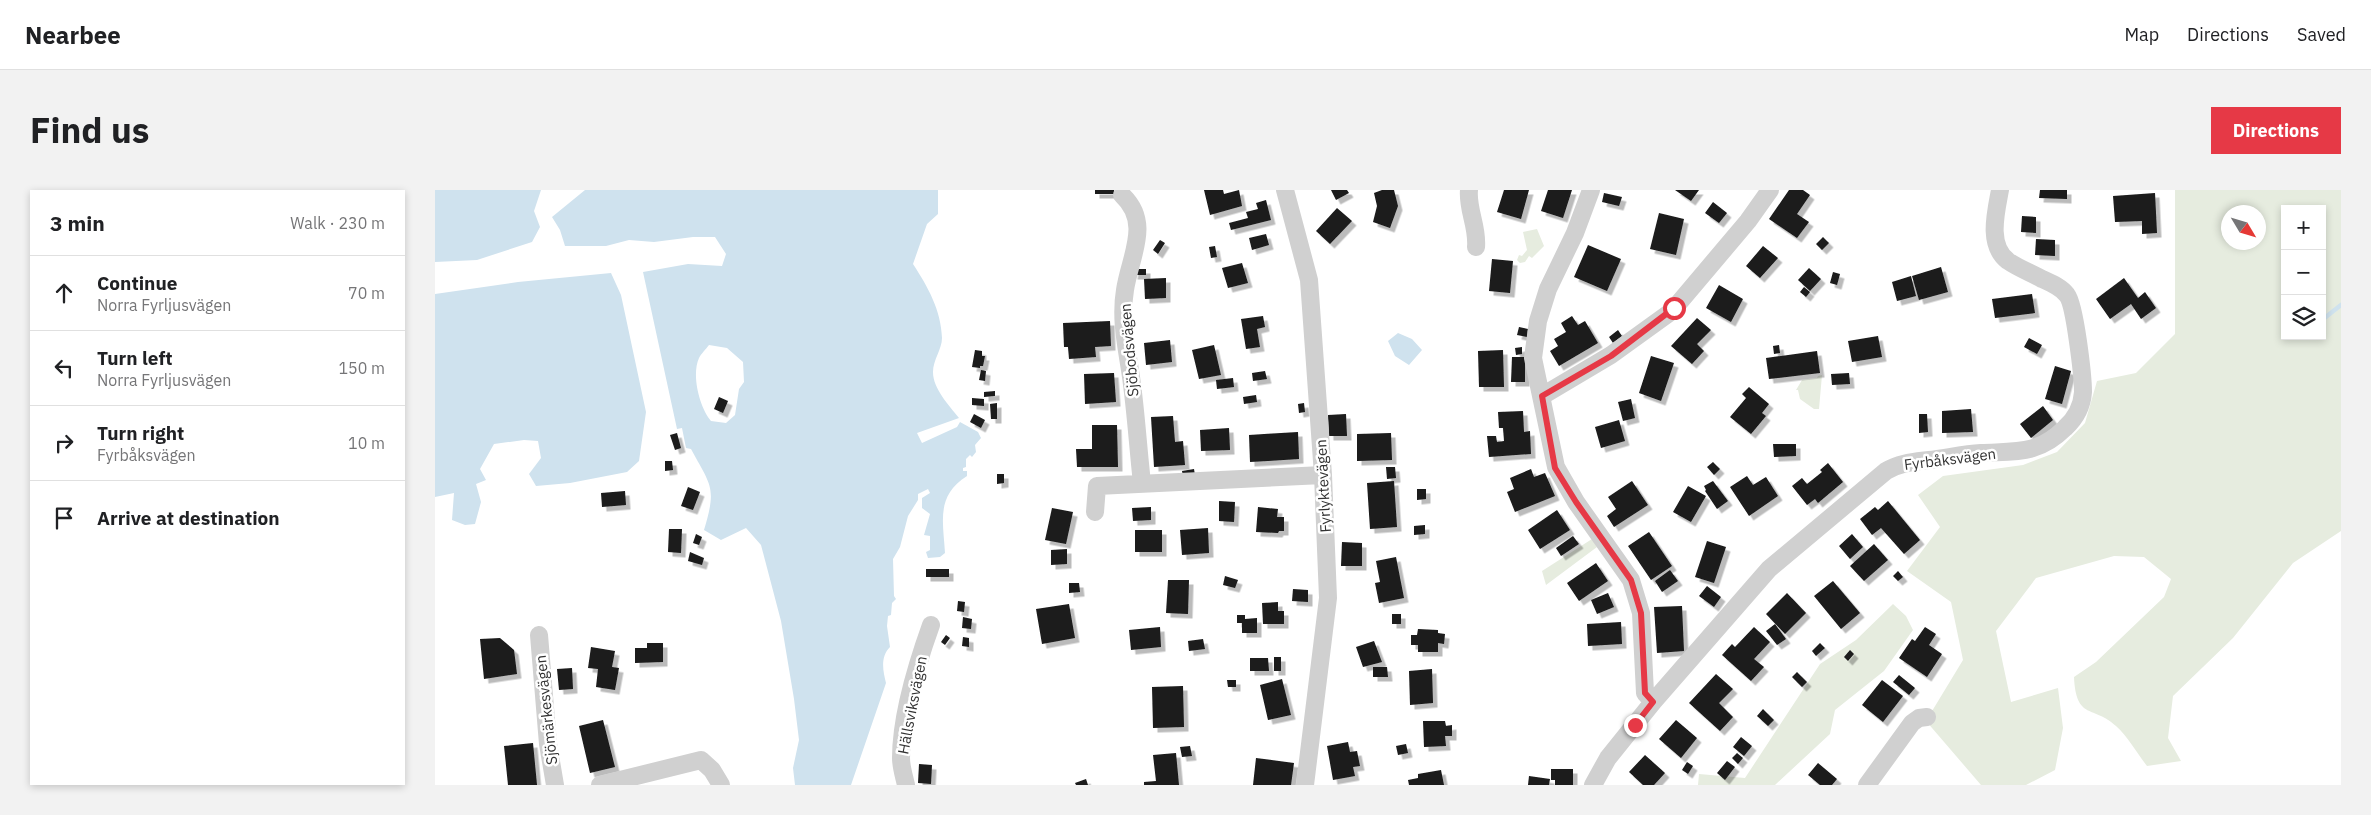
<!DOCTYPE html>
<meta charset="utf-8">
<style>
:root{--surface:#fff;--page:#f2f2f2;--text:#202124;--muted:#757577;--line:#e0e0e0;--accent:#e63946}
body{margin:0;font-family:"IBM Plex Sans",sans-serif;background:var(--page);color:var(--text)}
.controls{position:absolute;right:15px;top:15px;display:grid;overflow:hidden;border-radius:0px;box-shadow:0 2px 8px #0003}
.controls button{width:45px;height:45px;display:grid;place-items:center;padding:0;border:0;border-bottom:1px solid var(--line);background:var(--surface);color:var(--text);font:25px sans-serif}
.compass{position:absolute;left:1786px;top:15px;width:45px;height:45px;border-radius:50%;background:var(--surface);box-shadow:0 2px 8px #0003;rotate:128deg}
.stop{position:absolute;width:15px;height:15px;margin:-11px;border:4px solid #e63946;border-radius:50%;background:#fff}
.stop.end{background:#e63946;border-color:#fff;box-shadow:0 1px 5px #0008}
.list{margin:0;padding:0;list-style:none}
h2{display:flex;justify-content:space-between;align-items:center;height:65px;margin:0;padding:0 20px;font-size:21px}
h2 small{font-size:16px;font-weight:400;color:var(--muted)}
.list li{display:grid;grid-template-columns:32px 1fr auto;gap:15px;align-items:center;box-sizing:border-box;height:75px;padding:0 20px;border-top:1px solid var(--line)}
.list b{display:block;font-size:19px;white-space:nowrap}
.list p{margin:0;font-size:16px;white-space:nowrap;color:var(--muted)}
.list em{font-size:16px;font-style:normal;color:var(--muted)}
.icon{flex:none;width:28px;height:28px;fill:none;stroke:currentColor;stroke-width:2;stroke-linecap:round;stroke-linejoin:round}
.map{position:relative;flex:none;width:1906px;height:595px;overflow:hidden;border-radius:0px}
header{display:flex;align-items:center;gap:30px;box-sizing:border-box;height:70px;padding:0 25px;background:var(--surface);border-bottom:1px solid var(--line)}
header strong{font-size:24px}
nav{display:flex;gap:28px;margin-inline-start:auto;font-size:18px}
.intro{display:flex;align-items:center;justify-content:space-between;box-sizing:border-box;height:120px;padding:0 30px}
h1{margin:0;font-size:35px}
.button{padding:12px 22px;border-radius:0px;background:var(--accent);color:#fff;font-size:18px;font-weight:700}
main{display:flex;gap:30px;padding:0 30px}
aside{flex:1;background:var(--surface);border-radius:0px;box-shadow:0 2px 8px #0003}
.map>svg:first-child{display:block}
</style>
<header>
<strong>Nearbee</strong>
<nav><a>Map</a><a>Directions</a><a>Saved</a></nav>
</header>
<div class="intro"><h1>Find us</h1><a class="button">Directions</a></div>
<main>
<aside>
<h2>3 min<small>Walk · 230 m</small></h2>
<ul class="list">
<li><svg class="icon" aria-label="ahead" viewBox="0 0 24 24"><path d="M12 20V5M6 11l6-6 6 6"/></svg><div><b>Continue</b><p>Norra Fyrljusvägen</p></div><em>70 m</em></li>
<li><svg class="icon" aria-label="left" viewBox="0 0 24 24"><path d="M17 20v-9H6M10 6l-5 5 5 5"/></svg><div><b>Turn left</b><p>Norra Fyrljusvägen</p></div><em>150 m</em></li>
<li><svg class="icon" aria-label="right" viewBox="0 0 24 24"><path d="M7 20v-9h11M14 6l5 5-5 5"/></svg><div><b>Turn right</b><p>Fyrbåksvägen</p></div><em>10 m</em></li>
<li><svg class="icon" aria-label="arrive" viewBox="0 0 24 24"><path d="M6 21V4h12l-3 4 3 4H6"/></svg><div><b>Arrive at destination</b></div></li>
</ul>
</aside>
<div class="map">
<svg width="1906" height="595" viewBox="0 0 1906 595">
<defs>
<filter id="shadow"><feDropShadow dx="4.5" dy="4.5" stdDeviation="0" flood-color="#0004"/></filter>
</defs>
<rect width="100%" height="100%" fill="#fff"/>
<!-- green -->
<path fill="#e6ecdf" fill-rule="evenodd" d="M1740,0H1906V341L1858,373L1798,448L1738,506L1733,548L1746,571L1712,576C1702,563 1693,547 1681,536C1659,515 1641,531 1639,487L1661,472L1729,407L1736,389L1709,367L1679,366L1601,388L1561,441L1576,512L1623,498L1628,538L1620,580L1591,595H1546L1491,531L1528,470L1516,412L1472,381L1505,337L1483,305L1508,286L1588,275L1622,262L1650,233L1662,191L1701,183L1740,144ZM1850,19H1887V146H1850ZM1794,22H1824V52H1794Z
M1102,39L1109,56L1097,68L1094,66L1090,72L1085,73L1082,70L1084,65L1087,66L1092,60L1088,42Z
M1387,185L1384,219H1379L1365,209L1363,200H1361L1367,190L1382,188L1383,186Z
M1157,349L1162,357L1111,395L1107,381Z
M1458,414L1471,426L1478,440L1449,481L1400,520L1395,544L1340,595H1263L1264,584L1310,588L1385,474L1421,450Z"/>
<!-- water -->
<path fill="#cfe2ee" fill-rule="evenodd" d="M0,0H106L99,21L105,37L97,52L42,70L0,72Z
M150,0H503V24L492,34L478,74C493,97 506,120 507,148C507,159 498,170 498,182C498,199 514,215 524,228L482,243L487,253L522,237L525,232L543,242L546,248L540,255L541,262L537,267L535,265L531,269V277L528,278V281H532V286C501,306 508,330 510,363L505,367L493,368L491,362L495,360V346L489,345L495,324L487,318V308L495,303L493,299L483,304V310L473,326L465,357L458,369L459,406L461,409L457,413L456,425L453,426L452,436L455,457C445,467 448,481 451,493L416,595H360L358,578L364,550L359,509L346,431L326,355L311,338L286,350L269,340C282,297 276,296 256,259L251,258L247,238L242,239L208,82L253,74L287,76L291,64L280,47H258L219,52L194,50L171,56H130L125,40L117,27ZM274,155L292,158L308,172L309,192L304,199L300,225L291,233L276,231C265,218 256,186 264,168C266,164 271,159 274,155Z
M176,83L186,105L211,222L204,271L192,282L135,293L101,296L94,284L106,268L103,251L89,250L59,254L45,279L51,290L41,294L46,312L40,334L30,335L17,330L19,303L0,307V104L83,92Z
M963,143L977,149L987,160L974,175L960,166L953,151Z"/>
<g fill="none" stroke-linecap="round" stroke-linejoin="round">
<!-- stream -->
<path stroke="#cfe2ee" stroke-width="4.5" d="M1887,130L1906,115"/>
</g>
<!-- building -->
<path fill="#1a1a1a" filter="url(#shadow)" d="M660,0H679V4H660Z
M769,0H788L789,4L804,0L807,16L775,25Z
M896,0H912L914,3L901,10Z
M947,0H959L963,16L955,38L938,32L942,16L939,3Z
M1069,0H1094L1086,29L1062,22Z
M1113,0H1137L1128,28L1106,21Z
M1240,0H1264L1256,11Z
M1354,0H1368L1375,5L1362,24L1374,32L1362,48L1334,29Z
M1605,0H1632V9L1604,8Z
M1169,3L1187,7L1184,16L1167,12Z
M1720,3L1722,43L1707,44V31L1680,32L1678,6Z
M831,10L836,30L796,40L794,33L813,28L811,22L823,19L821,13Z
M1278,12L1292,23L1284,33L1270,23Z
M902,18L917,31L895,54L881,41Z
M1224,23L1249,29L1241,65L1215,59Z
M1587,26L1601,27V43L1586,42Z
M831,44L834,55L817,60L814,48Z
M1388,47L1394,53L1387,60L1381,54Z
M1601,49L1620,50V66L1600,65Z
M725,50L730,53L723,64L718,60Z
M1153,55L1186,69L1172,101L1139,87Z
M780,56L782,67L776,68L774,57Z
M1328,56L1343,68L1325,88L1311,76Z
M1057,69L1078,71L1075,103L1054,101Z
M807,73L813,93L793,98L787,78Z
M1506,77L1513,102L1484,110L1477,86Z
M1374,78L1386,89L1375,101L1363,90Z
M699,79H711V85H698Z
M1398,82L1405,84L1402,95L1395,93Z
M1476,86L1481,106L1462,111L1457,92Z
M731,88V108L710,109L709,89Z
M1689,88L1703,108L1710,102L1721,118L1706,129L1696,114L1675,129L1661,109Z
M1284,95L1308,109L1296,132L1271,118Z
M1369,97L1375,102L1371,107L1365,102Z
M1597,104L1600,123L1560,128L1557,109Z
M828,126L830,137L822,139L825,157L811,159L806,129Z
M1137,126L1143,135L1150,131L1163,153L1124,176L1115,161L1123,156L1119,149L1131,142L1126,133Z
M1262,128L1276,140L1262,154L1269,161L1257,174L1236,156Z
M675,131L676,156L660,157L661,167L634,169L633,157H629L628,133Z
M1084,137L1093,139L1092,147L1082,145Z
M1183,140L1187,146L1178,153L1174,147Z
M1443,146L1447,167L1417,172L1413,151Z
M1594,148L1607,155L1602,164L1589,157Z
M735,150L737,172L711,175L709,153Z
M779,155L786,185L764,189L757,160Z
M1344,155L1345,163L1339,164L1338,156Z
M1087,157V164L1081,165L1080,158Z
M540,160L547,161V166H550L548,176H545V178L537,177Z
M1068,160L1069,197H1044L1043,161Z
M1382,161L1385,183L1334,189L1331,168Z
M1216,166L1239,173L1226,211L1204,203Z
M1077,167H1090V192H1076Z
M1620,176L1636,181L1627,214L1610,209Z
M546,180L551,181L550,191L544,190Z
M830,181L832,189L818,191L817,183Z
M679,183L681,212L650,214L649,184Z
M1414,183L1415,194L1397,195L1396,184Z
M798,188L799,197L782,199L781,190Z
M1314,197L1334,214L1327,223L1331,226L1316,244L1295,227L1311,208L1307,204Z
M560,201V206L549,207V202Z
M821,205L822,212L809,214L808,207Z
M284,207L293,211L288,223L279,219Z
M537,208L549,209V216L537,215Z
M1196,209L1200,228L1188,231L1183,212Z
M562,213V229H556L555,214Z
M869,213L870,222L864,223L863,214Z
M1608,216L1618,230L1596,248L1585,234Z
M1536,219L1538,242L1507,243V221Z
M1088,221L1089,242L1095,241L1096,264L1054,267L1052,246H1061L1062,252L1069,251L1068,238H1064L1063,222Z
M539,224L550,230L546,238L535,232Z
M911,224L912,246H894L893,225Z
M1484,224H1492L1493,242L1484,243Z
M738,226L740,252L748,251L750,275L719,277L716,227Z
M1184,230L1190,251L1166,258L1160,237Z
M657,235H682L683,277H642L641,259H657Z
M794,238L795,260L766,261L765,240Z
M863,242L864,269L815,272L814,245Z
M242,243L246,258L240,260L235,245Z
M956,243L957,270L922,271V244Z
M1338,254H1361V266L1339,267Z
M230,271H237L238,280L230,281Z
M1278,272L1285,279L1279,285L1272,277Z
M1393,273L1408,292L1383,313L1380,309L1372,315L1357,296L1367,288L1372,294L1387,282L1385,280Z
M951,277H960L961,288L952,289Z
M759,279L760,285L748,286L747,281Z
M1096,279L1099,287L1110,283L1120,306L1080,322L1072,302L1079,299L1075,288Z
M562,284H569V293L562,294Z
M1312,286L1318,295L1331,287L1343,306L1314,326L1295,297Z
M959,291L962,337L935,339L932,293Z
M1197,291L1213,315L1179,337L1172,326L1181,319L1173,307Z
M1278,291L1293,311L1282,319L1270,301L1271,300L1269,296Z
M1253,296L1271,306L1256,332L1238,322Z
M253,297L265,302L258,320L246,316Z
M982,299H991V309L982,310Z
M190,301L191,315L167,317L166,303Z
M784,311L800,312L799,332L784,331Z
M1453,311L1485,350L1469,364L1446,338L1437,345L1425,329L1440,317L1443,320Z
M716,317V330L698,331L697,318Z
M823,317L843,319L842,327H849V341H844L843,343L821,342Z
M617,318L638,322L631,354L610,350Z
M1122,320L1135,340L1105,359L1093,340Z
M990,335V344L979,345V336Z
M773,338L774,363L747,365L745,340Z
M234,339H247L246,363L233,362Z
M700,340H727V362H700Z
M1214,342L1237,376L1216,390L1193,356Z
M261,344L267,347L264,355L258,353Z
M1417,344L1428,357L1415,369L1404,356Z
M1138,346L1144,354L1126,366L1121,358Z
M1272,351L1291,357L1279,393L1260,387Z
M907,352L927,353V376H906Z
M1439,354L1453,370L1429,391L1415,376Z
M632,359V374L616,375V360Z
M255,362L269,368L267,375L253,371Z
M961,367L969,408L944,413L940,393L945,392L941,371Z
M1161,373L1173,391L1144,411L1132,393Z
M491,379H514V387H491Z
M1235,380L1243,391L1227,402L1220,391Z
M1463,381L1468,387L1463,391L1458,386Z
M790,386L803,390L800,398L788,395Z
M733,390H754L753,424L731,423Z
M1398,391L1425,423L1406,439L1379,406Z
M634,393H644L645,402L634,403Z
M1272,396L1286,407L1279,417L1264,406Z
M858,399L873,400V412L857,411Z
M1173,403L1179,417L1162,424L1156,410Z
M1352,403L1371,423L1350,444L1331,424Z
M523,411L530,412L529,422L522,421Z
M843,412V421H849V434H828L827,413Z
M634,414L640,448L607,454L601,419Z
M1247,416L1249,461L1222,463L1219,417Z
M957,424H966V434H957Z
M802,425H810V429L822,428V443H807V433H802Z
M528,427L537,429L536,439L527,438Z
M1186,432L1187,454L1153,456L1152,434Z
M1340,434L1351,449L1342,455L1331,441Z
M725,437L726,457L696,460L694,440Z
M1319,437L1335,452L1319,469L1329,477L1316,491L1287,465L1297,454L1300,457Z
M1490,437L1501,444L1494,455L1507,464L1492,487L1464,468L1477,449L1480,451Z
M983,439L1003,440V443L1010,444L1009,454L1003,453V462H983V455H976V445H982Z
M511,445L515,448L510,455L506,452Z
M528,447L534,448V457L527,456Z
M65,448L79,460L82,484L49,489L45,449Z
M768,449L770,459L754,461L753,451Z
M939,451L947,472L928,477L921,457Z
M212,453H228V472L200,473V458H212Z
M1385,453L1390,458L1381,466L1377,461Z
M156,457L180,461L177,477L184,478L180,500L161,497L163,479L153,478Z
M1415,460L1419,464L1413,471L1409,467Z
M839,467H846V481H839Z
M815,468H833L834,481H815Z
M938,477H952L953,487H938Z
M137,478L138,499L124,500L122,479Z
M997,479L998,513L975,515L974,481Z
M1362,482L1372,492L1367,497L1357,487Z
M1281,484L1298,499L1284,513L1298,527L1285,541L1254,513Z
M1464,485L1480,498L1474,505L1458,492Z
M847,489L856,525L833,530L825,495Z
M792,490H801V497H793Z
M1447,490L1468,506L1448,532L1427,515Z
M748,496L749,537L718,538L717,497Z
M1328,519L1339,530L1333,536L1322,526Z
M168,530L180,577L155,583L144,536Z
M1241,530L1262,548L1246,568L1224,549Z
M988,531H1010L1011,536L1017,535V546H1010L1011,556L989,557Z
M1306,547L1317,556L1309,566L1298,557Z
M913,552L915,562L922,561L925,576L918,577L920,586L898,590L892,556Z
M98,553L102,595H73L69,556Z
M971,554L973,563L963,565L961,556Z
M755,556L757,566L747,567L745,557Z
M741,563L744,595H709V592L721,591L718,565Z
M1302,563L1308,568L1303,574L1297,568Z
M1210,565L1230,583L1219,595H1208L1194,582Z
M821,568L859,573L856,595H818Z
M1292,571L1300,577L1290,590L1282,583Z
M1252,572L1258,576L1253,584L1247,580Z
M1383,573L1402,589L1397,595H1385L1373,585Z
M484,574L497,575L496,594L483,593Z
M1116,579H1138V595H1120V590H1116Z
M1006,580L1009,595H974L973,590L983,588V584Z
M1094,586L1115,589L1114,595H1093Z
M651,589L653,595H641L640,593Z"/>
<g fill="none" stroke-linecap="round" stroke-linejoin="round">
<!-- street -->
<path stroke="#d0d0d0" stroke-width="18" d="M850,0L874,90L888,285L893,408L870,595
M1034,0C1032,19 1043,37 1041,57
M1156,0L1140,43L1113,99L1103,131L1098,168L1121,277L1141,312L1196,390L1206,423L1210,503L1218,512
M687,5C717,33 695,66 690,100C685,130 692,158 696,187C701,222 703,258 707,293
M1107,206L1176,165L1237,121L1313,31L1335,0
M660,322L662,296L888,285
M104,445L113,554L120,595
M165,595L266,570L277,580L286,595
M471,595C469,586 466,577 466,568C466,526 482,474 496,435
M1158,595L1173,568L1218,512L1334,379L1451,281C1464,273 1478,272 1494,270C1511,268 1529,264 1546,263C1581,261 1603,265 1630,238C1641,228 1647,217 1648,202C1648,187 1640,115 1632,105C1626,97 1616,93 1607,89C1596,83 1583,78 1573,71C1552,55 1561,22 1565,0
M1432,595L1477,533L1484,528L1492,527"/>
</g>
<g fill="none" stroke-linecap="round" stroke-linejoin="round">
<!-- route -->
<path stroke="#e63946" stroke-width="6" d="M1200,535L1218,512L1210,503L1206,423L1196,390L1141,312L1120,278L1107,206L1176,166L1239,118"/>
</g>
<g text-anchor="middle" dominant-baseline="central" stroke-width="5" stroke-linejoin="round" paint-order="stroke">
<!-- street labels -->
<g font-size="15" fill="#333" stroke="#fff">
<text transform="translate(694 160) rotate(-95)">Sjöbodsvägen</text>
<text transform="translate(1515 269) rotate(-7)">Fyrbåksvägen</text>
<text transform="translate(888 296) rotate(-93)">Fyrlyktevägen</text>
<text transform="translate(477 515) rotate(-79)">Hällsviksvägen</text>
<text transform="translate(111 520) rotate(-96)">Sjömärkesvägen</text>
</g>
</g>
</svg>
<div class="controls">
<button>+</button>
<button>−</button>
<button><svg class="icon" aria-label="layers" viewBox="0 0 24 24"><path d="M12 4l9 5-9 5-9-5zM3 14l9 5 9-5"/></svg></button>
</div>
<svg class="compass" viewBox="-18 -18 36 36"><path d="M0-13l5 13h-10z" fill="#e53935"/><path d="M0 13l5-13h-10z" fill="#757577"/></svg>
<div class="stop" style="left:1239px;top:118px"></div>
<div class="stop end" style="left:1200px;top:535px"></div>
</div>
</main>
